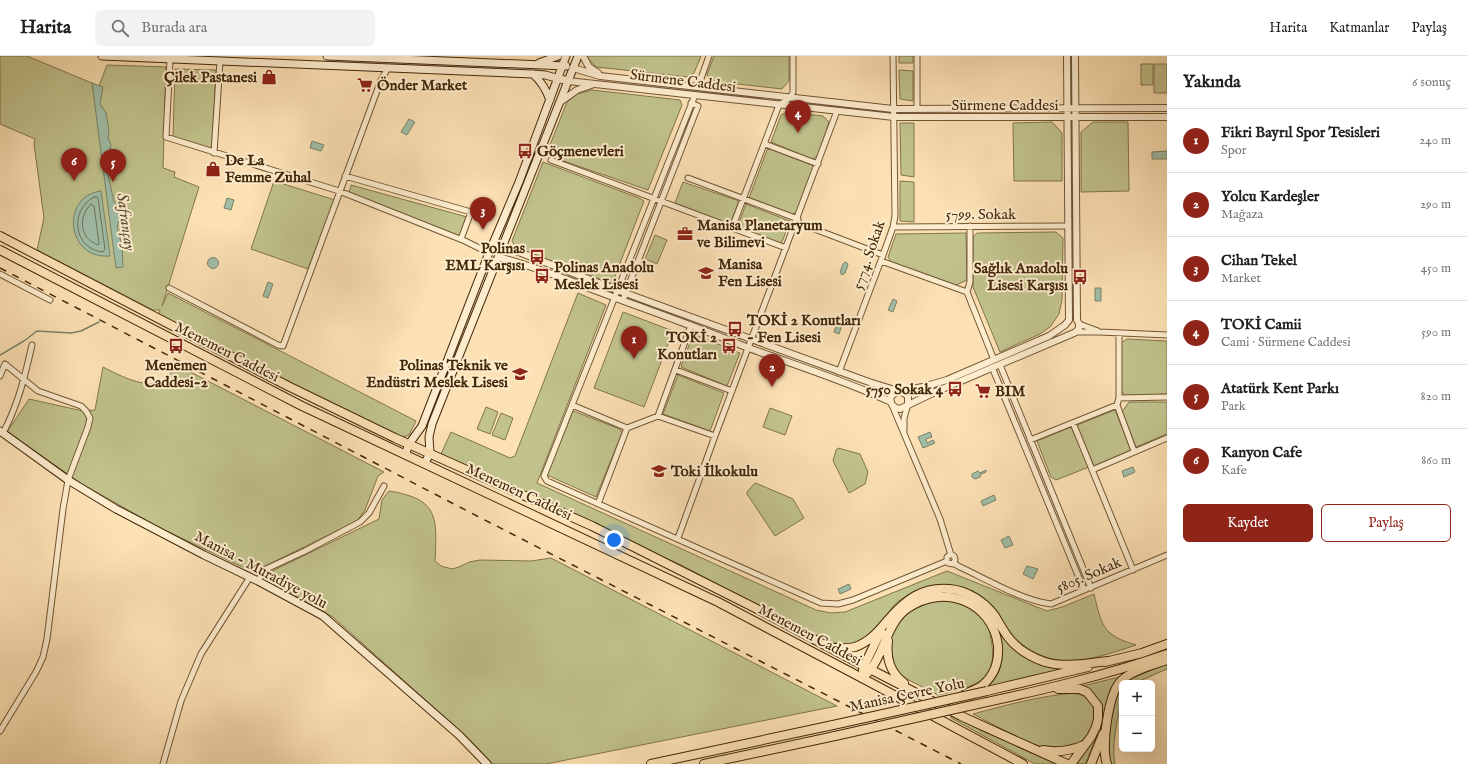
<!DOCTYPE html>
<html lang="tr">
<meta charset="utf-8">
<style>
:root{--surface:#fff;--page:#f2f2f2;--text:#202124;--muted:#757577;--line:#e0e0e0;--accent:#8f2418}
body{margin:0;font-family:"IM FELL English",serif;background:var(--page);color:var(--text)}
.controls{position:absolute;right:12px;bottom:12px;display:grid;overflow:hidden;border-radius:6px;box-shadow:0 4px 16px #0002}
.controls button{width:36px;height:36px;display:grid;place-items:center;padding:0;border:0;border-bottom:1px solid var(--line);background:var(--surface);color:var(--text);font:20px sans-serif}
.you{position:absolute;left:614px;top:484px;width:14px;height:14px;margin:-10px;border:3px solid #fff;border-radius:50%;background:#1a73e8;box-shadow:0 0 0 6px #1a73e833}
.badge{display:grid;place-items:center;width:26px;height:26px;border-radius:50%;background:var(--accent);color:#fff;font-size:13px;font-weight:700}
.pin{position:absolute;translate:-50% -33px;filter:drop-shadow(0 1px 2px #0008)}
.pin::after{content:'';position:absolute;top:21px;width:14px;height:12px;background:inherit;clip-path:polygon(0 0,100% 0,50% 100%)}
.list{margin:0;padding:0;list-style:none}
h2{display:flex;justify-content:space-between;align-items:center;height:52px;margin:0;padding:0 16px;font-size:17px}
h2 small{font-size:13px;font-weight:400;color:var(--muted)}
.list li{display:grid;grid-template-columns:26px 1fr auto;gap:12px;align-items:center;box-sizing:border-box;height:64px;padding:0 16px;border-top:1px solid var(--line)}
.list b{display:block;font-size:15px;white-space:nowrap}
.list p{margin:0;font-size:13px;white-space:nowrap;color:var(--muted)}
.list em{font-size:13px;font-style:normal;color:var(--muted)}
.actions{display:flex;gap:8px;padding:12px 16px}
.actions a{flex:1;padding:9px 0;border:1px solid var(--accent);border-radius:6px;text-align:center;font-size:14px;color:var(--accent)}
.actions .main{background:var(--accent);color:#fff}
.icon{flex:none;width:22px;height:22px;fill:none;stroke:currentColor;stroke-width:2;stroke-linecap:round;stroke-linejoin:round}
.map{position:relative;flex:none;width:1167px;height:708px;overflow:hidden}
header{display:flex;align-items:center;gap:24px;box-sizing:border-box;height:56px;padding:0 20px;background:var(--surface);border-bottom:1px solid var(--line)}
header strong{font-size:19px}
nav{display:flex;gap:22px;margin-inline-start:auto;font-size:14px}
.search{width:280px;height:36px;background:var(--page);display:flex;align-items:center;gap:10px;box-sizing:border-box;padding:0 14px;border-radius:6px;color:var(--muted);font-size:15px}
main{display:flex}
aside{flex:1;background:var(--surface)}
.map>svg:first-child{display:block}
</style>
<header>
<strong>Harita</strong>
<div class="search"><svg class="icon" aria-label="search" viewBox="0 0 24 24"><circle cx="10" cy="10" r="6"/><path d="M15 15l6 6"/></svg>Burada ara</div>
<nav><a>Harita</a><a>Katmanlar</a><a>Paylaş</a></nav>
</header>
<main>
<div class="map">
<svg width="1167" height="708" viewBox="0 0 1167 708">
<rect width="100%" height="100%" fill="#fce1b4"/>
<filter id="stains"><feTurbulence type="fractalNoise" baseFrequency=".005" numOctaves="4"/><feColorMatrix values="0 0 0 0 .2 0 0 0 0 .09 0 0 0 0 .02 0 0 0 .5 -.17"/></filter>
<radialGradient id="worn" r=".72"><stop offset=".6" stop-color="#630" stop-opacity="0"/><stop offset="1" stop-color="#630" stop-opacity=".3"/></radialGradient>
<!-- green -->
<path fill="#c1c28c" stroke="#82754a" d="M0,0H27L99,30L107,9L166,11L163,112L175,116L174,121L199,131L162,250L168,237L416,365L409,379L401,382L157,262L160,254H153L37,194L44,162L34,88L35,83L0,68Z
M586,0H701L694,17L688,21L596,11Z
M714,0H789V25L782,33L711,25L707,19Z
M899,0H913V7H899Z
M1141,8H1153V29H1141Z
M1154,8H1167V37H1154Z
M175,13L216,14L212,93L210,95L173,81Z
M899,14L913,15V45L900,43Z
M592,34L680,44L682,49L648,134L546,99L567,46L577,38Z
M787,56L823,60L829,66L818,100L812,103L771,86L781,59Z
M1052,66L1062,77V125H1014L1013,67Z
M1093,66H1128L1129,135L1081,136V76Z
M900,67H914V121L901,119Z
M770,93L814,110L798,156L790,159L749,142L767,94Z
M543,106L639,142L644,145L612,228L516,192L512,185Z
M274,125L335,144L308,213L251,193Z
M900,125L914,126V166L900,165Z
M683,126L739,145L730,168L675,147Z
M351,129L467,161L460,181L349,137Z
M746,148L790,165L782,186L778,187L737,172Z
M1056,176L1063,182L1062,244L1059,258L1050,271L1040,278L1000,296L973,231V181L977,177Z
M966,177L967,224L956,229L891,206L888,201L896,178Z
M655,179L667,184L657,208L645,203Z
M578,237L606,249L537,427L816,554L831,557L845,556L947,515L1047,555L1062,551L1094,538C1102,570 1102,579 1136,589C1112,597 1084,607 1059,604C1040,602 1021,591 1010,576C1005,570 1001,562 996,556C994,552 988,549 985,547C968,535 959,528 938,529C922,530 905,539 894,549C888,556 884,565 879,572C876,575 873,577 869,580C854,591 841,589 824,584L683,510L441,398L451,376L510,402L515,400Z
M623,256L673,275L644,351L594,332Z
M693,278L740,297L727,330L681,311Z
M1127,283L1167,285V338L1125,340L1121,335V287Z
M175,308L384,416L378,420L365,454L357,465L253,516L160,472L82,428L7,376L29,343L83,355L95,354L103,311C119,319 154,339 169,319C172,316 173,311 175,308Z
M678,319L724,337L710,375L663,358Z
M1129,346H1167V378L1136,391L1122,356Z
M486,351L498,356L490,378L477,373Z
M770,352L792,360L785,379L763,371Z
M1115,354L1131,394L1094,410L1077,369Z
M573,355L620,373L622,377L596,441L547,419Z
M501,357L513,362L505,384L492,379Z
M1071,371L1089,411L1056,424L1051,421L1037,385Z
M838,392L860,398L868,416L865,428L849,437L833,405L836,394Z
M755,427L758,428L793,443L804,462L775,480L747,438V436Z
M389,435C439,443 437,461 435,505L441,510L452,513L459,511L469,506L480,504L531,505L551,502L837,650L546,708H493L468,682L333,561L267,523L266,518L379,463L382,444Z
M961,544L986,561C990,579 999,605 985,621C976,631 951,636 938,639L891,615L887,590L893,569L918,546Z
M998,576H1000C1015,599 1035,608 1061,614L988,631C991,626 997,620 999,615C1004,603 1002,588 998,576Z
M1167,608V613L1135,627H1124L1134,621Z
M1119,621L1110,634L1100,672L1085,708L1076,707L1090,690L1100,672L1102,655L1083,630Z
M1122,629C1122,655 1110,681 1115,708H1110C1107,683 1111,651 1122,629Z
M1074,637C1104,643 1098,676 1076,689C1072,692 1061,693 1055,693C1035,693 993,668 973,658C1006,649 1040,640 1074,637Z
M952,659L982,675L1057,708H1035L951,662Z"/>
<!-- water -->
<path fill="#a0bea8" stroke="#7b8268" d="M92,27L103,31L100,48L106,57L109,75L108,82L111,89L107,114L114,146L121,149V159L117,171L122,190L123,211L116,212Z
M409,63L415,66L407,79L401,76Z
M312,85L324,89L321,95L310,92Z
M1167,95V103H1152V96Z
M101,135L110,200C66,204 60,140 101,135Z
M227,142L234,144L231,154L224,152Z
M207.5 207a5.5 5.5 0 1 1 11 0a5.5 5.5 0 1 1-11 0Z
M845,206L847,207L848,209L845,217L842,219L840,216L843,208Z
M268,226L273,228L268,242L263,240Z
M1095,232H1101V245H1095Z
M893,243L897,245L893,256L888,254Z
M839,262L844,264L839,278L834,276Z
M930,376L932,381L926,383L927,387L933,384L935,387L923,392L918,381Z
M1133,411L1135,416L1124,421L1122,415Z
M986,414V416L981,418L980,421L975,423L972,421V418L978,415L980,417Z
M994,439L996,444L983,450L981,445Z
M1009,480L1013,489L1005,492L1001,484Z
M1027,510L1038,513L1033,523L1023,518Z
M849,528L851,533L840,538L838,533Z"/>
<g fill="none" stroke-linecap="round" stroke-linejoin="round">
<!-- shore -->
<path stroke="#727358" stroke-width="1" d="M94,141H97L98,142L105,193L103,196C73,193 69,154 94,141Z
M91,148L94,150L99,187L98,189C79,182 78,161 91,148Z"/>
<!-- stream -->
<path stroke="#7b8268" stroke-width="1.5" d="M0,299L24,285L37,275L71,277L81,275L99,266"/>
<defs>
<path id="minor" d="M917,0V53
M170,4L166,81L339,135L465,185L489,197
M698,31L709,0
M765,88L818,108
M214,97L220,5
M551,104L786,192
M345,120L471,156L461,183
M688,122L798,163
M796,166L883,199
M893,171L1068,170
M732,172L779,49L790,42L793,36V0
M881,205L967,236L994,304
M0,218L50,244
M169,232L278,289L283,290L381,24L388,12
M967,236L970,226V170
M623,244L698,50L691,47
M1079,268L1098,275
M1076,276H1099L1167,279
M1119,277V342L1117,349L1134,395
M1000,309L1091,532
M992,311L1084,534
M676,314L732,335
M839,316L883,199L893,171L895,160L893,0
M0,320L5,308L38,335L81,350L86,355L90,362L88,371L68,424L63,453L47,583L43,601L36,616L0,675
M1119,342L1167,341
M572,349L544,420L547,425L821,547L838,548L853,544L947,505V501C951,497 955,499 955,504L953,508L948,507L947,505
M892,349L940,463L951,499
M658,360L715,380
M1073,367L1133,514
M627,372L572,349L695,39
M904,374V362L908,348
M3,377C18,349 25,320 32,289
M1030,384L1117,349
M1092,414L1167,382
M598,448L627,372L658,360L691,269
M678,482L715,380L837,55
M954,507L958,510C984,522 1023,545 1051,548L1167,499
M258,525L264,514L305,495L360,466L369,457L384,430
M163,708L181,645L201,598L250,521"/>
<path id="tertiary" d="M583,0L589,11L598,17
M573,12L600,20L893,53L1167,52
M568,25L894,61H1167
M560,46L577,34L594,28
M503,190L617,234L869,326L898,335L923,331L947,324L1049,280L1065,269L1069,264L1067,0
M498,201C538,211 574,227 613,241C657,257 702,273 746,291C795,309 844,324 891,346
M898,335L891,340C889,347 893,352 900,353L935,336L1074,277L1079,273V268L1077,264L1075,0
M901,335L908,340V348"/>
<path id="secondary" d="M102,0L533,18L545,19L568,25
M327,0L566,10
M539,7L558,0
M533,18C542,26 546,33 550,44
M0,375L68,424L116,453L204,499L258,525L323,560L459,679L487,708
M405,399L409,388L422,370L489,197L519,126L566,0
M425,407L430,397L429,381L432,368L578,0"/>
<path id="primary" d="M0,180L288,330L395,382L592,470L761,555L864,610
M0,194L302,350L718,546L862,622"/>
<path id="trunk" d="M888,585C886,603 890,616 904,627
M831,592C838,592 847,593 855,591C869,586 878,576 887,565C905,544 921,531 949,533C967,534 985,546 995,560C999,567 1003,574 1008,581C1017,593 1031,601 1045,606C1065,612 1088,607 1108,605
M1105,606L1142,597L1167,588
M864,610L961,660L1067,708
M863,614L864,610L881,575
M862,622C865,619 869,616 871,613C885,594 888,565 908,552C944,527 993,546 998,590C999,605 995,618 984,628C979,633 971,635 965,638
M862,622L1023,708
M1058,633H1080L1087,636L1098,650V663L1096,671L1091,681L1071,708
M987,635L1088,611
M973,649C1038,635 1104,620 1167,598
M1043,694C1058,697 1070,695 1084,689
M651,708L833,669
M704,708L835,680
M1091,708L1103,678
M1107,708C1101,692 1108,636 1122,624C1133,614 1153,609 1167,604"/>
</defs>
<!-- minor casing -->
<use href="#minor" stroke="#715634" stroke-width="7"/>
<!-- tertiary casing -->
<use href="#tertiary" stroke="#715634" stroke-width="8"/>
<!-- secondary casing -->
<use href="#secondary" stroke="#432809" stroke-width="9"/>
<!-- primary casing -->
<use href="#primary" stroke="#432809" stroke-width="10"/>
<!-- trunk casing -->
<use href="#trunk" stroke="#432809" stroke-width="10"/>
<!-- minor -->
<use href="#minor" stroke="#fdecce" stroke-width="5"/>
<!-- tertiary -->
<use href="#tertiary" stroke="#fdecce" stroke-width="6"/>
<!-- secondary -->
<use href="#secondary" stroke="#fdecce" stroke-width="7"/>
<!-- primary -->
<use href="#primary" stroke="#fce1b4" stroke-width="8"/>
<!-- trunk -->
<use href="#trunk" stroke="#fce1b4" stroke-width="8"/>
<!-- rail -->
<path stroke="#432809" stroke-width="1.5" stroke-dasharray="7 7" stroke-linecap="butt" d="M0,212L477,460L961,708"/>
<defs>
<path id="trunk-bridge" d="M833,669L987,635
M835,680L973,649"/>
</defs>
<!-- trunk-bridge casing -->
<use href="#trunk-bridge" stroke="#432809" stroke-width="10" stroke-linecap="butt"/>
<!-- trunk-bridge -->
<use href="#trunk-bridge" stroke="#fce1b4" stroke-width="8"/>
</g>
<!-- icons -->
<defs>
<symbol id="shop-bare" viewBox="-9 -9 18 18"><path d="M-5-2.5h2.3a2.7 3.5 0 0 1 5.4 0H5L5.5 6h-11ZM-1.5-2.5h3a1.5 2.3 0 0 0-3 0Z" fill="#8f2418" stroke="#fdecce" stroke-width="2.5" paint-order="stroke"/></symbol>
<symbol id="supermarket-bare" viewBox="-9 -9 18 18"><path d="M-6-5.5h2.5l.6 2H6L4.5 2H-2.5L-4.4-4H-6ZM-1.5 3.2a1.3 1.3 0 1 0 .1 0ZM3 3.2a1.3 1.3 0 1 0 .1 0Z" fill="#8f2418" stroke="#fdecce" stroke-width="2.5" paint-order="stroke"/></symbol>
<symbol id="bus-bare" viewBox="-9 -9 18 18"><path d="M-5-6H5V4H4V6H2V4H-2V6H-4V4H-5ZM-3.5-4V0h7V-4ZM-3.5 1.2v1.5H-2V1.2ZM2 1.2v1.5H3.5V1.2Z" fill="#8f2418" stroke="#fdecce" stroke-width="2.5" paint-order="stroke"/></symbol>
<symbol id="office-bare" viewBox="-9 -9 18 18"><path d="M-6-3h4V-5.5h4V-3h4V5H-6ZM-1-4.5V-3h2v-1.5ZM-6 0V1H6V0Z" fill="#8f2418" stroke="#fdecce" stroke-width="2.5" paint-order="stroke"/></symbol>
<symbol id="school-bare" viewBox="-9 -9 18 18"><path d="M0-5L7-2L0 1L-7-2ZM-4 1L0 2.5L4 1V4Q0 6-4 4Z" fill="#8f2418" stroke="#fdecce" stroke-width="2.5" paint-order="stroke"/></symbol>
</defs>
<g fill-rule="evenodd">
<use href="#shop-bare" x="258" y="10" width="22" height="22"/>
<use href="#supermarket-bare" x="354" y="18" width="22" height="22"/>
<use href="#bus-bare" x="514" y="84" width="22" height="22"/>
<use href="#shop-bare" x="202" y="102" width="22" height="22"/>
<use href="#office-bare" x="674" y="167" width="22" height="22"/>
<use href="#bus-bare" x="526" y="190" width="22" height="22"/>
<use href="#school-bare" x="695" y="206" width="22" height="22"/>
<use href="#bus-bare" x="531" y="209" width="22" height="22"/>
<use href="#bus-bare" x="1069" y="210" width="22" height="22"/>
<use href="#bus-bare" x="724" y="262" width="22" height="22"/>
<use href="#bus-bare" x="165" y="279" width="22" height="22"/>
<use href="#bus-bare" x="718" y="279" width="22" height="22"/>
<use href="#school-bare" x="509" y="307" width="22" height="22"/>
<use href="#bus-bare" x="944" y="322" width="22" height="22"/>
<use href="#supermarket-bare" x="972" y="324" width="22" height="22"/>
<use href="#school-bare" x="648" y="404" width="22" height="22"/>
</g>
<g text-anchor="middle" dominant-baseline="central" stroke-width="4" stroke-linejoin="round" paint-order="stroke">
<!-- poi labels -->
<g font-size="15" font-weight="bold" fill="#432809" stroke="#fdecce" text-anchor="start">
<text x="257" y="21" text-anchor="end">Çilek Pastanesi</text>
<text x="377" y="29">Önder Market</text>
<text x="537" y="95">Göçmenevleri</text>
<text x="225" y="104">De La<tspan x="225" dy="17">Femme Zuhal</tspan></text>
<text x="697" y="169">Manisa Planetaryum<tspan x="697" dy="17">ve Bilimevi</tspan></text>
<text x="525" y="192" text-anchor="end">Polinas<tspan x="525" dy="17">EML Karşısı</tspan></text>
<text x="718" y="208">Manisa<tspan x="718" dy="17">Fen Lisesi</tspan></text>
<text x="554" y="211">Polinas Anadolu<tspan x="554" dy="17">Meslek Lisesi</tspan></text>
<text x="1068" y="212" text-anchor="end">Sağlık Anadolu<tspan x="1068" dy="17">Lisesi Karşısı</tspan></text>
<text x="747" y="264">TOKİ 2 Konutları<tspan x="747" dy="17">- Fen Lisesi</tspan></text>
<text x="717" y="281" text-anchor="end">TOKİ 2<tspan x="717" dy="17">Konutları</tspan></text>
<text x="176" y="309" text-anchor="middle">Menemen<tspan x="176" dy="17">Caddesi-2</tspan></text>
<text x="508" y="309" text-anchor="end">Polinas Teknik ve<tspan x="508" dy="17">Endüstri Meslek Lisesi</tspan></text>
<text x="943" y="333" text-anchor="end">5750 Sokak 4</text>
<text x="995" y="335">BIM</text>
<text x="671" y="415">Toki İlkokulu</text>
</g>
<!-- street labels -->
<g font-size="15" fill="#432809" stroke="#fdecce">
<text transform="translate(683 25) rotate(7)">Sürmene Caddesi</text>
<text x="1005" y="49">Sürmene Caddesi</text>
<text x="981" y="158">5799. Sokak</text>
<text transform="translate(869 199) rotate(-71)">5774. Sokak</text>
<text transform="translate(227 296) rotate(27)">Menemen Caddesi</text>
<text transform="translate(519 436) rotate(25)">Menemen Caddesi</text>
<text transform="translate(261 514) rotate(28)">Manisa - Muradiye yolu</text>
<text transform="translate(1089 519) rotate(-23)">5805. Sokak</text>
<text transform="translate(810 579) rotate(28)">Menemen Caddesi</text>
<text transform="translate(907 639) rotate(-12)">Manisa Çevre Yolu</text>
</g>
<!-- water labels -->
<g font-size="16" font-style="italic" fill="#5a4e31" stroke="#fdecce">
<text transform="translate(125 166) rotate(82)">Safrançay</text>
</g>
</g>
<rect width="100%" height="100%" filter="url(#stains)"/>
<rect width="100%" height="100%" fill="url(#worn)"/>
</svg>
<div class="controls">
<button>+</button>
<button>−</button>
</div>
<div class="you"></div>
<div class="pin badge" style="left:634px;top:303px">1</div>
<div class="pin badge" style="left:772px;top:331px">2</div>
<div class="pin badge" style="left:483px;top:174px">3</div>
<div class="pin badge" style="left:798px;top:77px">4</div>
<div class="pin badge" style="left:113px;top:126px">5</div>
<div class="pin badge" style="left:74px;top:125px">6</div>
</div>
<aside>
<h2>Yakında<small>6 sonuç</small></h2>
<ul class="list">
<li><span class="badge">1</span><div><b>Fikri Bayrıl Spor Tesisleri</b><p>Spor</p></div><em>240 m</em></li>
<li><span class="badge">2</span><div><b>Yolcu Kardeşler</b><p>Mağaza</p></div><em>290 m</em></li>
<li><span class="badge">3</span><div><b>Cihan Tekel</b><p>Market</p></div><em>450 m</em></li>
<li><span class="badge">4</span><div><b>TOKİ Camii</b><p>Cami · Sürmene Caddesi</p></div><em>590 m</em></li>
<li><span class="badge">5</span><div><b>Atatürk Kent Parkı</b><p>Park</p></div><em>820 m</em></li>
<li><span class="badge">6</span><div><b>Kanyon Cafe</b><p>Kafe</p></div><em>860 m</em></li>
</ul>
<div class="actions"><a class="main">Kaydet</a><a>Paylaş</a></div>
</aside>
</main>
